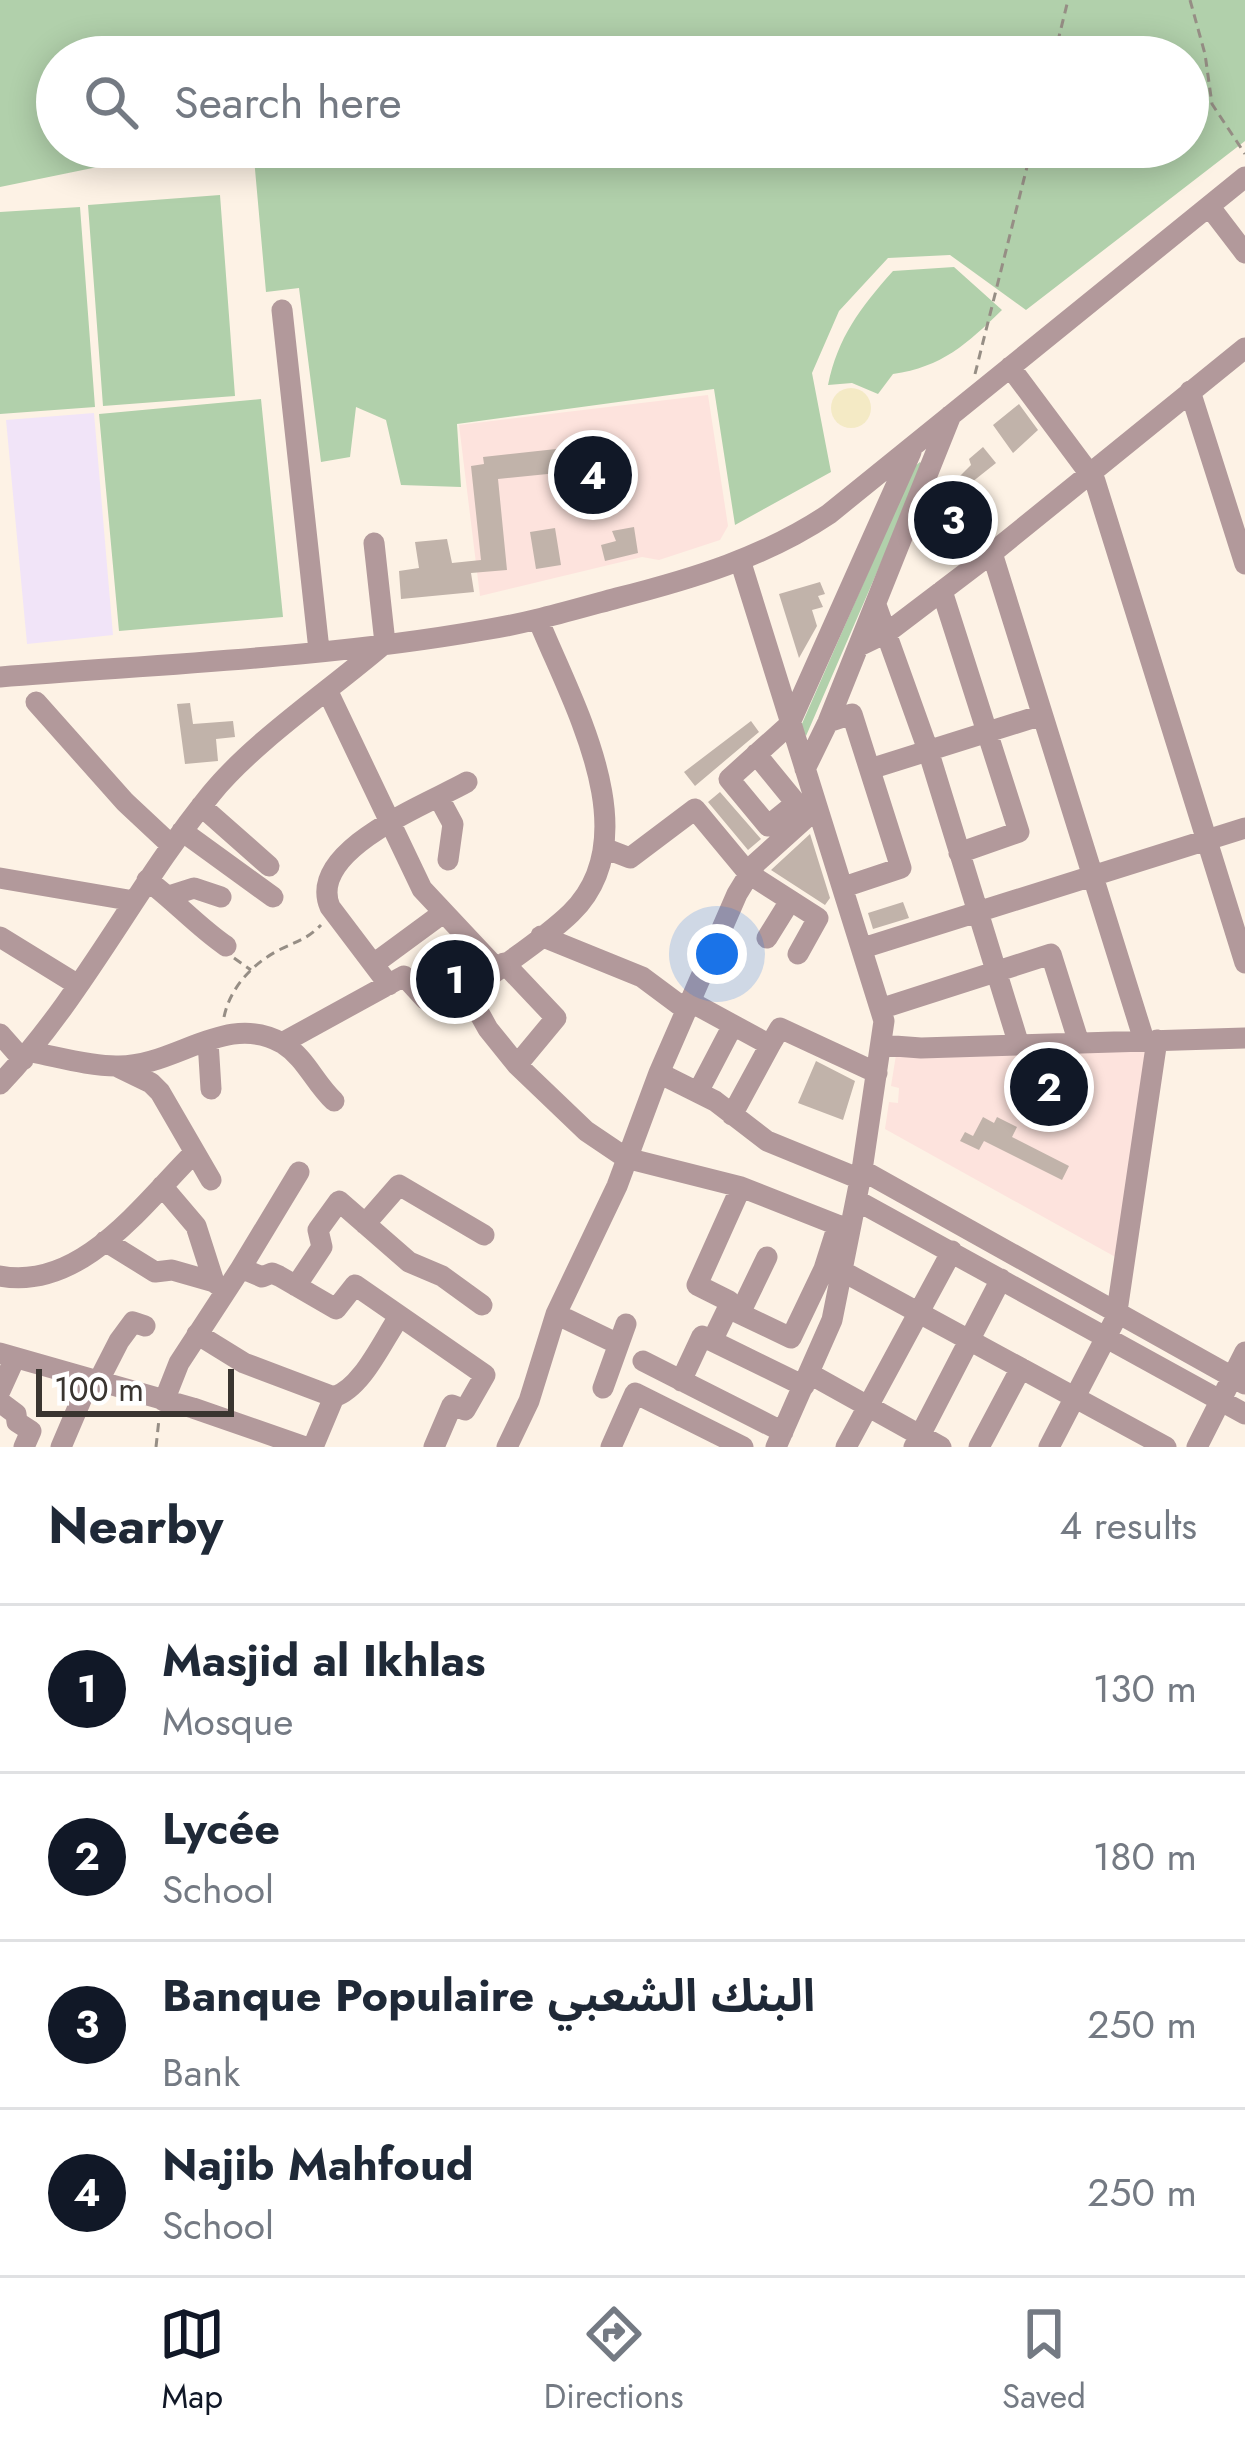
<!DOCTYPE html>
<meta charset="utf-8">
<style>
:root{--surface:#fff;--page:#f2f2f3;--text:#1f2937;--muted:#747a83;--line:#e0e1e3;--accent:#111827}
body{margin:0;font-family:Jost,"Noto Sans Arabic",sans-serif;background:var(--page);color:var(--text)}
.scale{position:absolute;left:36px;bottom:30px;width:198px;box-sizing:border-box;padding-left:12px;border:6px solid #3a3530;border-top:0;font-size:33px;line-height:42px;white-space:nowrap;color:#3a3530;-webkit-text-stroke:9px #fff;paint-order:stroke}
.you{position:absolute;left:717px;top:954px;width:42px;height:42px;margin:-30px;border:9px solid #fff;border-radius:50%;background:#1a73e8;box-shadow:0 0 0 18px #1a73e833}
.badge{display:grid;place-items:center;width:78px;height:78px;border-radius:50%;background:var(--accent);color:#fff;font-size:39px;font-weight:700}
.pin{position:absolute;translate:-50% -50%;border:6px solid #fff;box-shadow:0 3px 12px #0006}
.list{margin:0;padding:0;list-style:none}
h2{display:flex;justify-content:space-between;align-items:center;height:156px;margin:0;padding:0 48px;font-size:51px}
h2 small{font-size:39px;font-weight:400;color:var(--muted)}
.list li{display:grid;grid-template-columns:78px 1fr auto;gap:36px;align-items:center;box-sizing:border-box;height:168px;padding:0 48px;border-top:3px solid var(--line)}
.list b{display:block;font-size:45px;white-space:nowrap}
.list p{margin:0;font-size:39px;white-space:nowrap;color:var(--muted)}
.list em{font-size:39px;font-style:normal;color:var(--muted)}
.icon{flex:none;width:66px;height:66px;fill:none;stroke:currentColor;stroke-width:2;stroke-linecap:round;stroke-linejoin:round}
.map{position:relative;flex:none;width:1245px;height:1447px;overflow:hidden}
.search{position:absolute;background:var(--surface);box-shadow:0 6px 30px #0003;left:36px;right:36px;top:36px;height:132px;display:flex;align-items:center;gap:30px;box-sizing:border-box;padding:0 42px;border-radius:66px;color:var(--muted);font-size:45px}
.sheet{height:828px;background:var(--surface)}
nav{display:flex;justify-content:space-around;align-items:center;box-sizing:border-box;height:168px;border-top:3px solid var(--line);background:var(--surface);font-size:33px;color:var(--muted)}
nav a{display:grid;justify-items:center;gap:6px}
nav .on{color:var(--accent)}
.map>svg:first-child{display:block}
</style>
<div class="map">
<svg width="1245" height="1447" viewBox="0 0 1245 1447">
<rect width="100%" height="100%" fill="#fdf2e5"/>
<!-- industrial -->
<path fill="#f1e4f8" d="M94,413L113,635L27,644L6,420Z"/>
<!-- education -->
<path fill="#fde3dd" d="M708,395L728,526L720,540L659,560L642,557L480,596L459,425Z
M1149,1049L1119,1259L885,1129L889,1102L898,1103L899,1088L891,1086L896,1055Z"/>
<!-- green -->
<path fill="#b1d0ab" d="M0,0H1245V141L1026,310L950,255L888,258L839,311L812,373L831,472L735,525L714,389L457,424L461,487L401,485L386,420L356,407L350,457L321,462L299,288L266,292L253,147H1188V57H57V147H195L0,187Z
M220,195L235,396L103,406L88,205Z
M80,207L95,407L0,414V212Z
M954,267L1002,310C967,344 942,367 893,374L878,394L852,383L828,385C838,337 860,308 893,271Z
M261,399L283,617L119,631L99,414Z
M920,462L923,466L806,736L801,726L914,467Z"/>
<!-- sand -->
<path fill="#f4eac5" d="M831 408a20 20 0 1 1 40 0a20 20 0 1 1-40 0Z"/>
<!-- building -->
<path fill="#c1b3aa" d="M1019,404L1038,430L1013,453L993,425Z
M602,444L607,475L588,478L587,470L498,479L507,570L471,573L474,592L401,599L399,571L419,568L415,542L447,539L452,563L481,560L471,466L484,464L483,457Z
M983,447L996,463L962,490L955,481L971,465L969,459Z
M957,513L979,537L964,549L942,526Z
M634,527L638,553L605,561L601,545L616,541L612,531Z
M555,528L561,565L536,569L530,532Z
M820,582L825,594L818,596L823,607L812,610L817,626L799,658L779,594Z
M190,703L193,724L233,721L235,737L216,739L218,761L185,764L177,704Z
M751,721L759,732L695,786L684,772Z
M720,792L761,839L748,850L708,802Z
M810,834L830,898L825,905L771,870Z
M903,902L909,918L873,929L868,913Z
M816,1061L855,1081L843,1120L798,1103Z
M983,1117L994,1123L997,1117L1017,1127L1012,1137L1069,1166L1062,1180L984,1141L979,1150L960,1141L965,1132L973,1136Z"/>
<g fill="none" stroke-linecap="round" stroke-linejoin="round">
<!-- path -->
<path stroke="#968e85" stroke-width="3" stroke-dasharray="9 6" stroke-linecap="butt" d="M1190,0L1205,54L1212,104L1245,154
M1054,57L1068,0
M975,374L1032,147
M234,958L251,970
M224,1017C230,988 252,964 279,950C297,941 306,940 321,925
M156,1447L159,1419"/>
<!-- minor -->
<path stroke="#b2999b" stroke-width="21" d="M1209,206L1245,253
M282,310L319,650
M1010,367L1095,481L1245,963
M1190,391L1245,564
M992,553L1144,1040
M740,560L884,1021L862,1170L832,1320L776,1447
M942,591L1019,832L959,853
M876,605L928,750L1019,1045
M538,619C571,701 650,836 571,913C540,943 501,965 468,993L488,1029L517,1065L586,1131L626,1158L741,1187L850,1230
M859,646L888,632L992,553L1245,348
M0,677C161,664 325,658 484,630C529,623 573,610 617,598C692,579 765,557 829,514L1245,177
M328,692L422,889L497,969
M36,702L125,802L171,845
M828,722L852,714L901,868L844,887
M756,754L796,803L768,826L729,779L789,725L911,452
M805,769L828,722L951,415
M870,769L1042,715
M439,798L453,824L448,860
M201,806L269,866
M182,831L273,897
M604,848L630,858L695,809L749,874L818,918L798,954
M0,878L134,901
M147,880C175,901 197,926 226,946
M169,896L194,888L221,897
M541,936L642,977L685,1009
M0,937L78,985
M767,938L790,901
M863,948L1245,828
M375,963L443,913
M504,963L556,1018L517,1065
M389,985L330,907C306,850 428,804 467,782
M689,1001L770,1045L780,1028L877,1073
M883,1008L1051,954L1079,1043
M0,1034L23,1060
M208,1041L211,1089
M282,1043C307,1059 313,1081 334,1101
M881,1045L921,1048L1245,1038
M31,1052C58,1057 89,1066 116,1066C175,1068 225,1011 282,1043L404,976L425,999L468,993
M118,1067L151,1083L160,1092L211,1180
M659,1073L715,1101L767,1141L860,1179
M0,1084C83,997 135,887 211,794C253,742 333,688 385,643L374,543
M698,1092L733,1025
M732,1115L770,1045
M862,1170L1245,1384
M162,1186L196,1226L214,1282L225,1290
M856,1200L1245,1414
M365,1224L399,1185L484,1235
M105,1241L155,1272L172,1270L214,1282
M241,1268L299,1172
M842,1271L1166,1447
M0,1276C81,1291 142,1205 193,1154
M296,1286L322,1247L318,1230L339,1201L409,1262L442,1276L482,1305
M728,1308L729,1301L697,1285L741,1187
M740,1313L767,1257
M556,1314L618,1344
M197,1334L244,1363L334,1397
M712,1341L728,1308L791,1338L824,1269L838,1225
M0,1353L193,1408L305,1447
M643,1361L783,1432
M810,1374L941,1447
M681,1381L702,1336L804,1386
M98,1382L119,1341L133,1322L145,1326
M603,1388L626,1324
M0,1391L15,1358
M164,1401L179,1363L241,1268L262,1277L272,1273L279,1276L336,1309L355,1285L485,1375L465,1410L452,1405L434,1447
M0,1402L16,1414L17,1422L31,1431L24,1447
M61,1447L90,1379
M313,1447L334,1397C362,1388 382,1342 399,1317
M507,1447L529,1401L556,1314L617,1186L659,1073L737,894L756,863L817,808
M611,1447L635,1393L743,1447
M846,1447L952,1251
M914,1447L1001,1279
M979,1447L1021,1368
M1049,1447L1116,1318L1157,1040
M1197,1447L1245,1352"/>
</g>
</svg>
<div class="scale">100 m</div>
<div class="you"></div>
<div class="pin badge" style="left:455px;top:979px">1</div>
<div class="pin badge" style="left:1049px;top:1087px">2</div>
<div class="pin badge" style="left:953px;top:520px">3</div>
<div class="pin badge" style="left:593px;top:475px">4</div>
<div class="search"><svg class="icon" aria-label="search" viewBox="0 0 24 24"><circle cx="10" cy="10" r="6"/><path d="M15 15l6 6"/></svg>Search here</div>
</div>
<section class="sheet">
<h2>Nearby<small>4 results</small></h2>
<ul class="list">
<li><span class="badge">1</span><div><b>Masjid al Ikhlas</b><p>Mosque</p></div><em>130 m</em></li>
<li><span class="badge">2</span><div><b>Lycée</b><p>School</p></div><em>180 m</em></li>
<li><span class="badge">3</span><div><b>Banque Populaire البنك الشعبي</b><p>Bank</p></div><em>250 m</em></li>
<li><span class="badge">4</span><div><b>Najib Mahfoud</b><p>School</p></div><em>250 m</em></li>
</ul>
</section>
<nav>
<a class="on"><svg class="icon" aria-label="map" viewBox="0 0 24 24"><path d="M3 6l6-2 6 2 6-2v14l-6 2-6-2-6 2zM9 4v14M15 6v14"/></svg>Map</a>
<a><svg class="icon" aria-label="directions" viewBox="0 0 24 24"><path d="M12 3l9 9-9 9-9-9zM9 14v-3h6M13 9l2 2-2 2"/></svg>Directions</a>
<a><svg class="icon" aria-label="saved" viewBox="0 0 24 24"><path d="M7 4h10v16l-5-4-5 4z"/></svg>Saved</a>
</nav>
